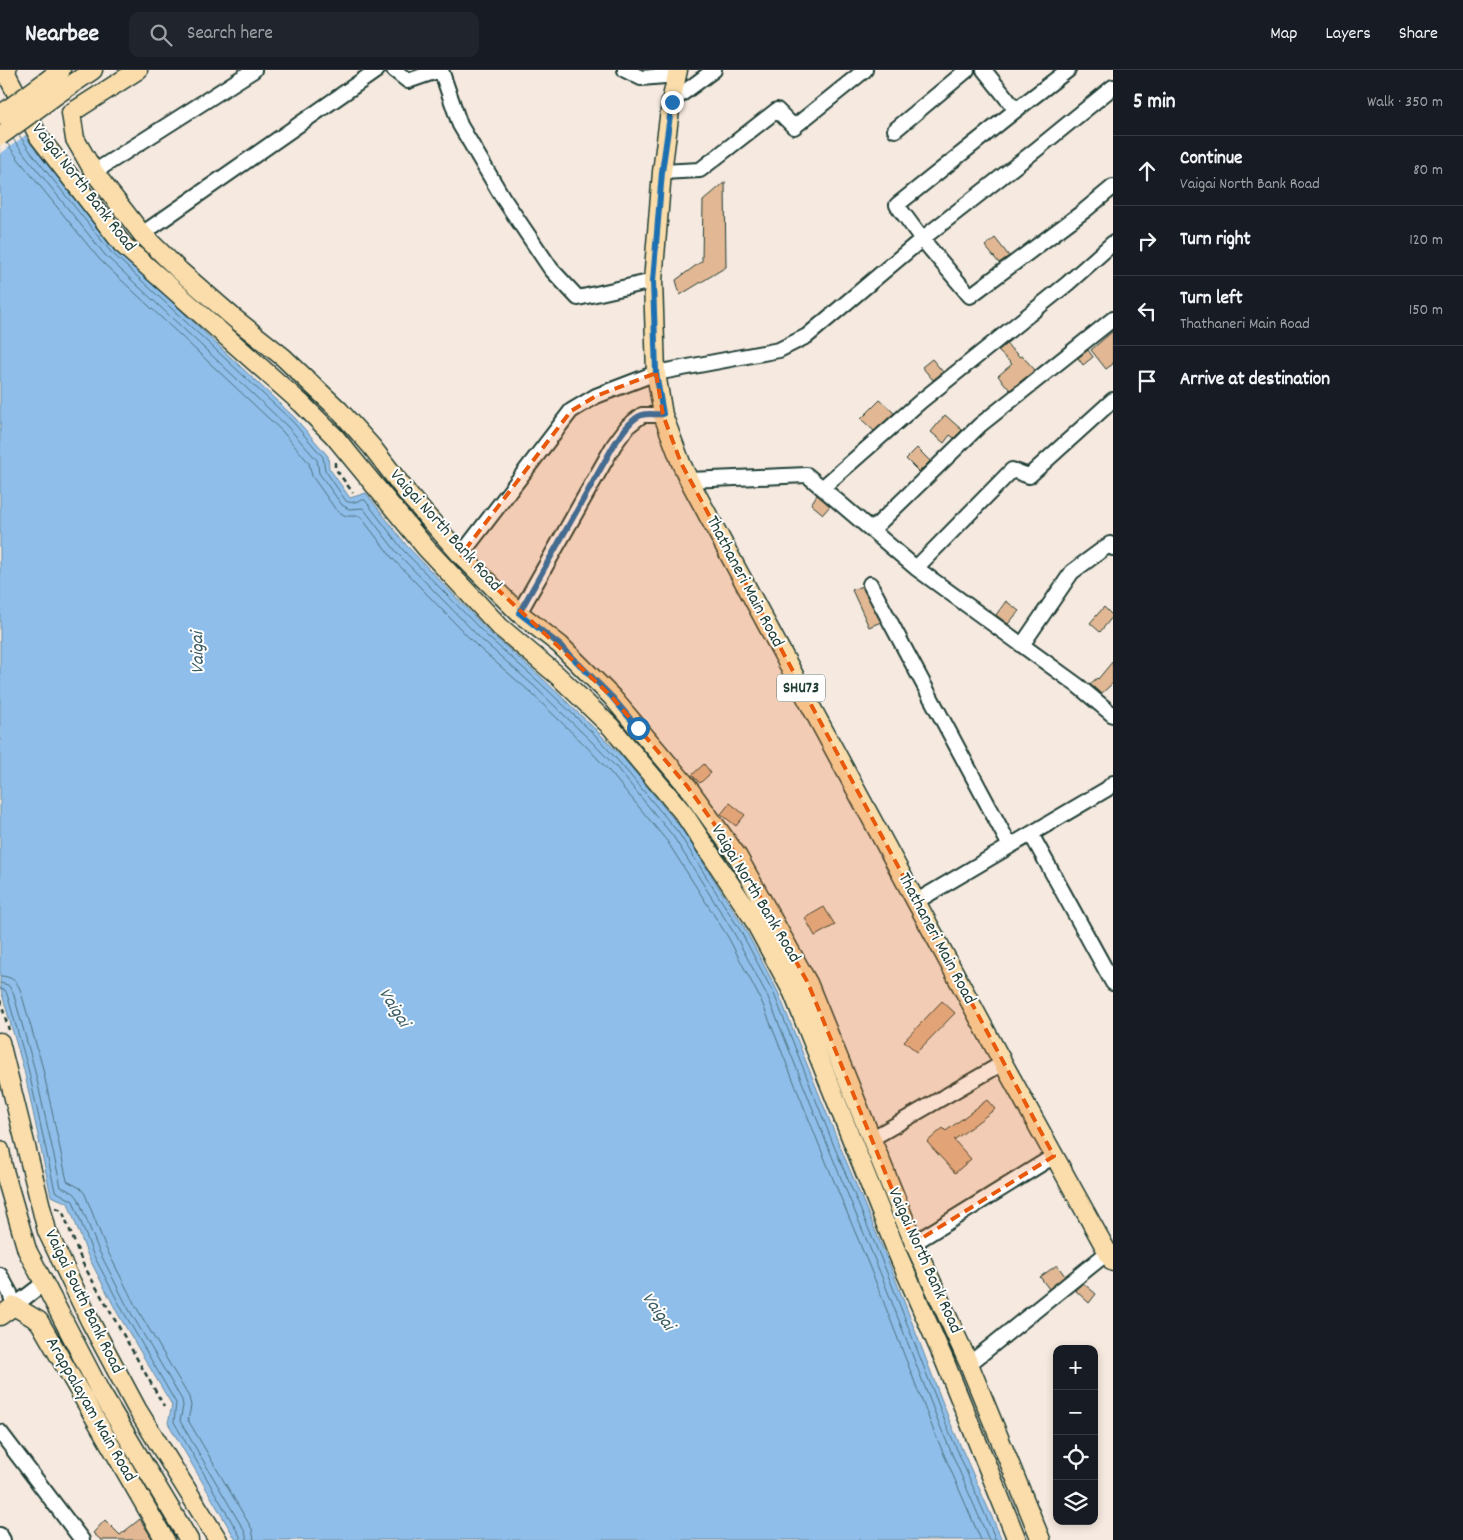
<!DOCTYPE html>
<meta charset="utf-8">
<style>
:root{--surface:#171b24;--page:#20242c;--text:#f1f3f6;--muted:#9ea1a6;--line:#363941}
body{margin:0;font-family:Dekko,sans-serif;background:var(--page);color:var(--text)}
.controls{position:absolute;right:15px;bottom:15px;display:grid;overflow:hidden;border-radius:10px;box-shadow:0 2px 8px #0003}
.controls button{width:45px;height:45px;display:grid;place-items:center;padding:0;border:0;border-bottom:1px solid var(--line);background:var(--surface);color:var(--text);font:25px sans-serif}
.stop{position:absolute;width:15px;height:15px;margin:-11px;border:4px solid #1f6fb2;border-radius:50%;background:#fff}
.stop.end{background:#1f6fb2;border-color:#fff;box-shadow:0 1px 5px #0008}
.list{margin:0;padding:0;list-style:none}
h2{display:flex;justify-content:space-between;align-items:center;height:65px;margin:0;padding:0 20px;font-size:21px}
h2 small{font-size:16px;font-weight:400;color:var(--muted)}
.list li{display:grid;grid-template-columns:32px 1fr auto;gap:15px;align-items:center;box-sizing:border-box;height:70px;padding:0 20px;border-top:1px solid var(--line)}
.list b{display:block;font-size:19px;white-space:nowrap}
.list p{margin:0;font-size:16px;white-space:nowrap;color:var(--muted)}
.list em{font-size:16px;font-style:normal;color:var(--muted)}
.icon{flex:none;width:28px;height:28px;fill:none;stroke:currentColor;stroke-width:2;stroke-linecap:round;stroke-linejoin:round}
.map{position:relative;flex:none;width:1113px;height:1470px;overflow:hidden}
header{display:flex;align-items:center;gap:30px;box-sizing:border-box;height:70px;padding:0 25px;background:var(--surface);border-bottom:1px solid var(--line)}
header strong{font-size:24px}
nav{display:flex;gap:28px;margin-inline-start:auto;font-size:18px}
.search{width:350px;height:45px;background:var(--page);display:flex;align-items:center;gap:12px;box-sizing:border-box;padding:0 18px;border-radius:10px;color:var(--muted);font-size:19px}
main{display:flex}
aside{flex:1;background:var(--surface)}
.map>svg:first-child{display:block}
</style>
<header>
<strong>Nearbee</strong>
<div class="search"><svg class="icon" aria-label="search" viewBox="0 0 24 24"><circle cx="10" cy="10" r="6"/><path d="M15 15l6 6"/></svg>Search here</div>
<nav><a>Map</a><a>Layers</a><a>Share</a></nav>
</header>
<main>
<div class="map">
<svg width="1113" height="1470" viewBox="0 0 1113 1470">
<rect width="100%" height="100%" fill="#f6e9df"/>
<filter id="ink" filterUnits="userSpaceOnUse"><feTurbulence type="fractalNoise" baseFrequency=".02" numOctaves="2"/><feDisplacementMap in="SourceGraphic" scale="10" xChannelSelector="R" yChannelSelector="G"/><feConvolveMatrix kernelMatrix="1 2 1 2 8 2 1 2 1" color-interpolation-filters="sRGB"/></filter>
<g filter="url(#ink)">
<!-- water -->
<path fill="#8fbeea" stroke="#628aa1" d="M0,29L34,78L114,177L295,348L328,386L329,398L350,428L366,423L407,476L491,564L541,607L599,663L624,689L682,759L744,857L778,922L839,1074L895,1208L950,1352L1002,1470H236L168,1353L172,1335L118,1244L88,1186L68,1133L51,1126L24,1000L0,917Z"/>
<!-- pier -->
<path fill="#f6e9df" d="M2,28L27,64L0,84V30Z"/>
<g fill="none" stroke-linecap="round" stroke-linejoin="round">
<!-- shore -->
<path stroke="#4c717d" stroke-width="1" d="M19,65L30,81L110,181L292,351L323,387L325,400L346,431C353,435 359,429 365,430L403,480L488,567L538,611L596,666L620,693L678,762L740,860L774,924L834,1076L890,1210L946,1354L996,1470
M13,69L25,85L105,185L287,356L317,390L319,403L342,435L349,439L363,438L398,484L483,571L534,616L591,671L616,697L673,766L734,863L768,927L829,1079L884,1212L940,1356L989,1470
M7,73L19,90L100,190L282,361L309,393L312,406L336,440L346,446H360L393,489L478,577L529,621L586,676L610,702L667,771L728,867L761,930L822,1082L877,1215L933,1359L981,1470
M0,906C10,906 16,910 20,919L42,995L67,1111L80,1118L85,1124L106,1178L135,1235L189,1327L191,1336L188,1350L252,1459L254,1470
M0,913L8,915L13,922L34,997L61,1117L74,1123L78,1128L99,1181L128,1238L182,1330L183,1336L180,1351L245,1462L247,1470
M0,919L5,920L7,924L28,998L55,1121L73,1131L93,1184L123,1241L176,1333L174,1352L240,1466V1470"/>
</g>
<!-- building -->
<path fill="#e2b793" stroke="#1f3d34" d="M725,112L726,197L680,225L676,210L702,191L703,131Z
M995,168L1009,186L999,193L985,176Z
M1113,261V294L1106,299L1091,280Z
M1006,274L1020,287L1022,286L1035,300L1010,320L998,306L1012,294L998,281Z
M1088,280L1093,287L1083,295L1078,288Z
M932,289L943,302L933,310L922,297Z
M880,330L894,343L874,361L861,349Z
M945,345L962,360L954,368L950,365L944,373L931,362Z
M917,378L930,391L919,402L906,389Z
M817,425L830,436L823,444L811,434Z
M862,516L881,552L869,557L852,520Z
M1006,531L1019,541L1008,554L996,545Z
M1104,537L1113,546L1100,562L1090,553Z
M1113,591V613L1101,624L1090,614L1097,608L1098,609Z
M704,694L711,703L700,713L692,705Z
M730,733L745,745L736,756L721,744Z
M824,837L835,855L815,866L805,848Z
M942,931L955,943L917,982L904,971Z
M987,1030L995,1039L954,1070L971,1089L955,1103L927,1072L943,1058L946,1061Z
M1057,1195L1065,1206L1049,1219L1040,1207Z
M1083,1213L1096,1224L1089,1233L1075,1220Z
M140,1449L153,1470H101L93,1463L105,1450L120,1465Z"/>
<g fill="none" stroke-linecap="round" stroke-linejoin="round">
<defs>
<path id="minor" d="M394,0L408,11L440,0
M441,0L460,55L503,128L551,199L578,228L653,211
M625,0L641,8L677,5
M984,0L1016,40
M1068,0L1016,40L897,135L922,169L970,226L1084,141L1113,117
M671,32L714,0
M895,60L967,0
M94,102L254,0
M662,102L700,100L777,40L794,57L865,0
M142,164L377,0
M689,410L807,405L916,498L1012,400L1029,406L1113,330
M822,418L921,331L1067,214L1113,173
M872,460L980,355L1113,249
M461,485L571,341L596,326L656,303L779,280L807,266L922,169L1037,79L1113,17
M916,498L1077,615L1113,645
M870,514L1010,776
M519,543L614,375L628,356L642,345H663
M1022,575L1072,502L1110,474L1113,478
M1031,764L1113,913
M917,831L1107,719L1113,713
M871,1069L1003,993
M914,1173L1054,1086
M0,1205L10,1223L14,1236L44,1213
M969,1294L1107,1183L1113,1182
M0,1362L82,1470
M0,1465L3,1470"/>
<path id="major" d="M7,0L6,3L39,67L122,174L302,334L334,366L426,478L500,557L557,605L611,657L684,744L752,847L793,923L898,1185L945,1292L1017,1470
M138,0L71,43L75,69L94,102L142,164L180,201L234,248L283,287L339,340L372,377L411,428L461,485L519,543L560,575L612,627L687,716L738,787L808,913L914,1173L969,1294L1041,1470
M678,0L671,32L662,102L653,211L656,303L663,345L681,393L689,410L1003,993L1113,1192
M49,9L61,0
M59,23L93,0
M0,972L47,1161L90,1251L137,1339L218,1470
M0,1080L3,1097L27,1180L100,1321L189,1470
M0,1246L14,1236L39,1251L165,1470"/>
</defs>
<!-- minor casing -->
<use href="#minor" stroke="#1f3d34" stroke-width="18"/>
<!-- major casing -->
<use href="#major" stroke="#1f3d34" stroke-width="21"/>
<!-- path -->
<path stroke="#1f3d34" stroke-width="2.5" stroke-dasharray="5 4" stroke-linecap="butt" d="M335,392V398L353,423
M0,930L9,960
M56,1138L62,1140L83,1194L164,1336"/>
<!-- minor -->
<use href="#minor" stroke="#fff" stroke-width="14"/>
<!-- major -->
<use href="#major" stroke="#faddab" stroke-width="18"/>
<defs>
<path id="major-bridge" d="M0,45L49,9
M0,66L59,23"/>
</defs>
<!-- major-bridge casing -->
<use href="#major-bridge" stroke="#1f3d34" stroke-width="21" stroke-linecap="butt"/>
<!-- major-bridge -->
<use href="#major-bridge" stroke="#faddab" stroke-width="18"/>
</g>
</g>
<g fill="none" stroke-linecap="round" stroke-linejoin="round" filter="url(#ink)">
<!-- route -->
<path stroke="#1f6fb2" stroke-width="6" d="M638,658L612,627L560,575L519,543L614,375C621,365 630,349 642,345C648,343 657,345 663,344L656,303L653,211L662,102L672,32"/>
</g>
<!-- marked area -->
<path fill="#e8590c" fill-opacity="0.2" stroke="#e8590c" stroke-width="4" stroke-dasharray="10 6" stroke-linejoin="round" d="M656,303L663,345L681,393L1054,1086L914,1173L808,913L738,787L687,716L612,627L461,485L571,341L596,326Z"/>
<g text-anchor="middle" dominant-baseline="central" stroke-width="4" stroke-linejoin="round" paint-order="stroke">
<!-- shield labels -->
<rect fill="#fff" stroke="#627771" stroke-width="1" x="777" y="604.5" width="48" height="27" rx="4"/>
<g font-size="16" font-weight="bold" fill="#1f3d34">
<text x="801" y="618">SHU73</text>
</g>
<!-- street labels -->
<g font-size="18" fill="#1f3d34" stroke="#fff">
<text transform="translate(83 118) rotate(52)">Vaigai North Bank Road</text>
<text transform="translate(445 461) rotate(48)">Vaigai North Bank Road</text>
<text transform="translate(744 512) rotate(62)">Thathaneri Main Road</text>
<text transform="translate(755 824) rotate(59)">Vaigai North Bank Road</text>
<text transform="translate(936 869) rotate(62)">Thathaneri Main Road</text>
<text transform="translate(924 1191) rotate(66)">Vaigai North Bank Road</text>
<text transform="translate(83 1232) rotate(64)">Vaigai South Bank Road</text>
<text transform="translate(90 1340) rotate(60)">Arappalayam Main Road</text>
</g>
<!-- water labels -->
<g font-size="19" font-style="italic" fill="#3b5d62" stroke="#fff">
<text transform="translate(199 583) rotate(-91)">Vaigai</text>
<text transform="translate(393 938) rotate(58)">Vaigai</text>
<text transform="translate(657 1242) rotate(54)">Vaigai</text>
</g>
</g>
</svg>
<div class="controls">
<button>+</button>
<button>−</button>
<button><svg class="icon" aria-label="locate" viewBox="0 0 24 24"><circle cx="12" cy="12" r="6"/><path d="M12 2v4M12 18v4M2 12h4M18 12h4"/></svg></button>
<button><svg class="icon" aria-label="layers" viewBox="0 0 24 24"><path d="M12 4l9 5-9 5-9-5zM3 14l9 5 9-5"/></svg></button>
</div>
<div class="stop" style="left:638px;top:658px"></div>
<div class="stop end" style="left:672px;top:32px"></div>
</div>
<aside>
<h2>5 min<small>Walk · 350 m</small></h2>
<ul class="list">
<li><svg class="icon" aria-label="ahead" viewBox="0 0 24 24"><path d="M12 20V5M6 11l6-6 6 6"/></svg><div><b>Continue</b><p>Vaigai North Bank Road</p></div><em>80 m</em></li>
<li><svg class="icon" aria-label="right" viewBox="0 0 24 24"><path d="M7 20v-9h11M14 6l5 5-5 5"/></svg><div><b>Turn right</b></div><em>120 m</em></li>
<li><svg class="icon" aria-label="left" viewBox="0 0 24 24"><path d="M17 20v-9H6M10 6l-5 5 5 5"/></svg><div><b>Turn left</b><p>Thathaneri Main Road</p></div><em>150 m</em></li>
<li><svg class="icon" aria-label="arrive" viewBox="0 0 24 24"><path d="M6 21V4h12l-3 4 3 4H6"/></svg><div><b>Arrive at destination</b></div></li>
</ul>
</aside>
</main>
